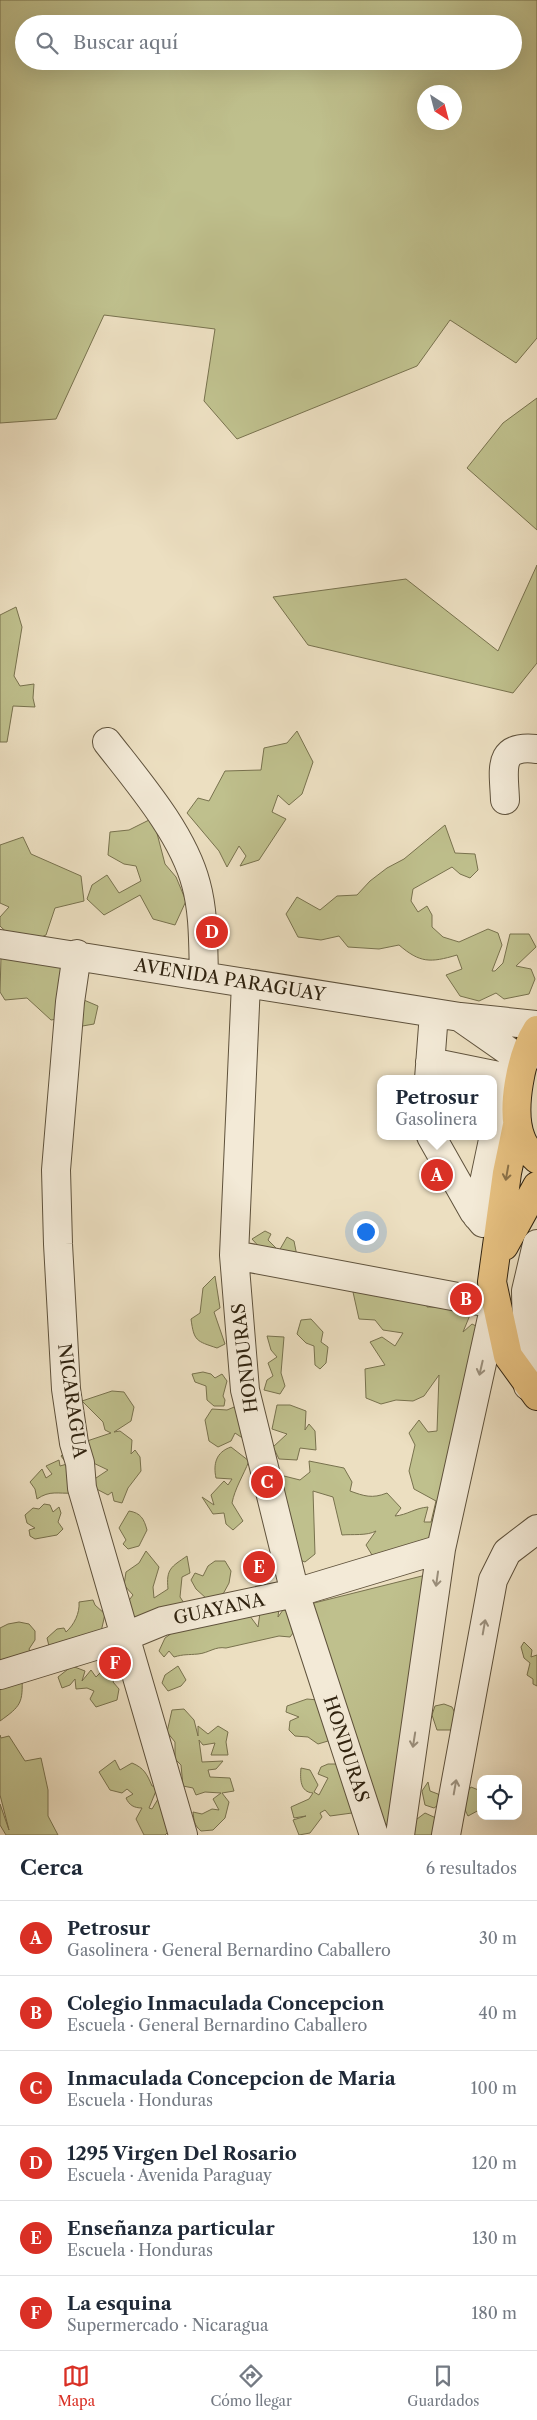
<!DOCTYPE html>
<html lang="es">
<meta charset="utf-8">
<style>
:root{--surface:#fff;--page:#f2f2f3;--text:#1f2937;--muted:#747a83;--line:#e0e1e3;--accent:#d93025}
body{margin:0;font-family:"Libre Caslon Text",serif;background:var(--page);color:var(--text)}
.controls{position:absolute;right:15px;bottom:15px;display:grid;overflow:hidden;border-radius:10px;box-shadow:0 5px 20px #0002}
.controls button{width:45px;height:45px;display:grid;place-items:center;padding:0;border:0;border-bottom:1px solid var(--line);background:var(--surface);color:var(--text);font:25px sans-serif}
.compass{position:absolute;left:417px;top:85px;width:45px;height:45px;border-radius:50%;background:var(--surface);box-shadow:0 5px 20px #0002;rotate:144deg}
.you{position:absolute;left:365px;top:1231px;width:18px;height:18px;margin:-12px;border:4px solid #fff;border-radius:50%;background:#1a73e8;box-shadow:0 0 0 8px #1a73e833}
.badge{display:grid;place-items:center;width:32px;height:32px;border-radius:50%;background:var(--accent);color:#fff;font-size:16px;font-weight:700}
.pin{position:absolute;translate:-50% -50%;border:2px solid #fff;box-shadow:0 1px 5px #0006}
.popup{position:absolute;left:377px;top:1075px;width:120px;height:65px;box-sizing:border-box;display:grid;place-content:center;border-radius:10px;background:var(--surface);filter:drop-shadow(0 1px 4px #0005);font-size:16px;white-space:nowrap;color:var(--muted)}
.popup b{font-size:19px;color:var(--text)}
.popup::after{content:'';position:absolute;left:50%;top:100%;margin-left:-10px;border:10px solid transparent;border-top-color:var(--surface)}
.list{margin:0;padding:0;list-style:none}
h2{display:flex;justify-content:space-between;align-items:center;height:65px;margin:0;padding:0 20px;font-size:21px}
h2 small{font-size:16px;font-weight:400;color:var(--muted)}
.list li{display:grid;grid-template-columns:32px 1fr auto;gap:15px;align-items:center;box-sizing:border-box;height:75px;padding:0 20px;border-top:1px solid var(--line)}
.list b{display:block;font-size:19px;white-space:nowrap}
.list p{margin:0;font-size:16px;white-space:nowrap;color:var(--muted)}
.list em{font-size:16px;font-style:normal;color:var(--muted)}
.icon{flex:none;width:28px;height:28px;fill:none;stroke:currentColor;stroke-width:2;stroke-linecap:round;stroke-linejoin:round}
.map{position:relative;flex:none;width:537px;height:1835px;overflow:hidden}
.search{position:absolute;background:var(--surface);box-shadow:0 5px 20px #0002;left:15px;right:15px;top:15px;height:55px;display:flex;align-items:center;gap:12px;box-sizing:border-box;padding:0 18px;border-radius:28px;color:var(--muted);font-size:19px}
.sheet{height:515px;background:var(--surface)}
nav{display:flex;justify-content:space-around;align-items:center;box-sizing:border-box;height:70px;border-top:1px solid var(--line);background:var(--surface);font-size:14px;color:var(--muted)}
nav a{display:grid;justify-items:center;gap:2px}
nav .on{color:var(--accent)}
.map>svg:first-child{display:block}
</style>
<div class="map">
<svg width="537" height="1835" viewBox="0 0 537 1835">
<rect width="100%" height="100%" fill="#ecdfc1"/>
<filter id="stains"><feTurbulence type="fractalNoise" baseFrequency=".004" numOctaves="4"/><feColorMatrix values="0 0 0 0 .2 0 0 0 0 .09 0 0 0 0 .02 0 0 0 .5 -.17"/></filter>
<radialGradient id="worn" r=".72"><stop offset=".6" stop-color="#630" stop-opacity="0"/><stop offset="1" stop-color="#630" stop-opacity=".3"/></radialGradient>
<!-- green -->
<path fill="#bfc08d" stroke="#78724e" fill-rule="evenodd" d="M0,0H537V338L516,363L450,320L417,366L237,439L204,401L215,329L104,315L56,419L0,423ZM24,24H513V61H24ZM454,92V122H424V92Z
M537,398V530L467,468L503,423Z
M537,565V663L513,693L308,645L273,597L406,579L498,651Z
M16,607L22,627L14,676L20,686L34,684L33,698L35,707L13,706L7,742H0V615Z
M297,731L313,762L302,794L289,805L278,795L272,812L286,819L259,860L240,866L246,856L239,846L227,867L219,851L187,813L198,798L209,801L225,771L261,770L264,748L287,743Z
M153,818L165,864L176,877L186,901L175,925L153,919L140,895L104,915L87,899L92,885L107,875L119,893L141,881L136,866L124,864L108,855L110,832L129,830Z
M445,825L455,853L475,854L478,870L470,878L460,874L452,867L413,889L411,901L418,912L427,906L432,915V927L443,937L459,942L488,929L498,933L502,945L492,971H495L503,963L510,934H529L536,947L516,966L531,969L535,979L529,994L504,999L496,993L479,1001L460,996L446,975L462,969L457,955C430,963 420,963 399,945L379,949L348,947L339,936L321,940L298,937L286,914L297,897L320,910L337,896L357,895L370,881L387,868L404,859Z
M23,837L31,854L81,876L84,901L55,908L46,935L21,946L0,926V917L9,907L0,903V845Z
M1,957L58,962L64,976L58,983L65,992L98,1006L94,1024L71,1028L64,1018L51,1020L27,998L5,1000L0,992Z
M265,1231L271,1234L268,1240L279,1251L287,1237L294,1241L297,1256L262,1250L252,1239Z
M215,1276L220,1308L214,1312L225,1344L217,1348C196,1341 194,1341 191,1319L200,1313L203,1288Z
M366,1284L374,1296L381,1291L427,1290V1307H461L470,1315L463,1332L472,1324L480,1328L429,1546L372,1555L366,1545L376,1531C367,1536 352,1534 342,1535L333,1497L313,1491L315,1554L305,1562L295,1558L293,1525L282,1515L276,1474L300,1480L310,1472L309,1461L344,1468L352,1482L350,1491C364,1496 372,1499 387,1493L401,1508L395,1516C407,1515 415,1508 428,1507L424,1522H431L436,1501L414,1489L409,1471L415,1445L409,1433L419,1420L428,1432L437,1431L439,1375L424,1396L413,1401L396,1400L381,1404L366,1398L365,1369L385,1365L370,1342L382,1337L395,1346L403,1333L383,1330L375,1320L359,1319L353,1292Z
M311,1319L323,1332L321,1342L328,1347L326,1363L320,1369L315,1365L314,1346L306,1343L297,1334L301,1320Z
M267,1336L284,1337L281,1373L285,1386L280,1394L264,1390L267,1380L273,1376L268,1363L277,1357L271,1350Z
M203,1372L211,1374L215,1378L222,1374L227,1381L223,1396L225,1400L224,1406H214L207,1400L206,1386L195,1382L192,1374Z
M112,1391L124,1392L134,1407L131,1421L114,1432L120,1431L132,1440L131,1454L135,1450L140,1457L141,1471L128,1488L122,1503L114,1501L112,1492L108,1495L87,1484L108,1470L85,1459L84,1442L111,1433L105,1430L103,1422L82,1401Z
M239,1405L244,1439L235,1433L231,1441L218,1447L209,1441L205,1420L212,1409L227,1410Z
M277,1405H290L306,1411L305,1430L309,1424L315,1431L316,1450L300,1448L297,1460L279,1459L273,1447L287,1434L272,1429Z
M231,1447L249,1461C243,1476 235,1488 232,1503L243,1521L233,1530L226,1524L224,1513L213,1514L202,1497L214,1505L211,1495L224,1481L228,1485L232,1479L216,1478C213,1464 216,1452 231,1447Z
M67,1450L72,1493C58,1494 50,1490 37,1499L35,1489L30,1482L42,1469L46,1478L52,1474L46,1466L59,1460L60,1466L67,1464L61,1456Z
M44,1504L50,1505L53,1512L59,1507L61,1513L58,1522L63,1529L57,1535L35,1539L30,1536L29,1530L35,1528L27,1523L25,1515L33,1508L39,1509Z
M129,1511C141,1513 144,1519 147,1530L139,1546L128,1549L123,1544L126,1540L119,1528Z
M146,1551L159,1567L153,1587L154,1598L168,1589C166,1569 171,1567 187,1556L190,1573L182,1577L180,1597L188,1609L134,1624L132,1612L127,1603L133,1595L124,1585L126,1572L139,1563Z
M215,1561H225L231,1571L229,1583L222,1596L207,1599L196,1589L191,1580L195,1573L203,1576L208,1566Z
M426,1575L392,1835H385L310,1604Z
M93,1600L95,1605L105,1614L101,1632L49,1646L47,1638L57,1629L64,1628L66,1632C74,1625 80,1613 79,1602Z
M244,1608L258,1627L260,1613L279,1608L278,1617L283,1610L293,1609L296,1629L290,1637L279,1636L226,1648C215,1646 209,1653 198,1654C188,1655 184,1654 174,1657L169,1651L164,1657L159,1651L165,1638L179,1628Z
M19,1622L29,1624L35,1631V1640L29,1649L35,1663L0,1672V1628L8,1624Z
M524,1642L532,1650L531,1657L537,1655V1686L533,1684V1679L527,1675L530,1663L524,1658L521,1647Z
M72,1666L85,1671L82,1681L91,1670L96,1677L105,1668L115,1678L113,1682L119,1689L117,1700L96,1707L90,1699L94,1691L87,1688L76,1689L75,1679L70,1685L62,1688L58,1677Z
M178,1666L186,1680L181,1686L168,1691L162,1683L165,1675Z
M22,1677C23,1703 21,1706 0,1721V1683Z
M307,1699L318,1700L323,1706L319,1713L338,1726L328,1741L318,1744L308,1737L295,1736L289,1730L290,1721L299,1717L286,1712L287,1706Z
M444,1704L452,1707L455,1713L453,1730H437L432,1715L435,1706Z
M184,1709L194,1720L198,1736V1726L208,1734L218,1726L228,1732L226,1742L228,1755H211L215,1743L203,1745L199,1740L202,1762L223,1761L216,1769L208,1770L210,1777L230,1778L234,1791L222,1793L229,1802L225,1818L213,1830L201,1831C194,1825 194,1821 193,1812L202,1814L212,1809L219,1810L213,1799L221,1793L205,1792L196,1795L193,1788L183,1786L181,1765L175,1759V1742L167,1732L172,1710Z
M0,1735L1,1738L9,1736L25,1761L41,1758L48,1790V1816L58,1835H6L0,1825V1804L9,1830L0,1795Z
M115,1760L120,1770L132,1763C144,1768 147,1774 152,1786H158L149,1808L152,1809L161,1794L171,1829L165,1835H144L136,1819L142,1808C134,1808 129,1805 126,1798L133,1794L127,1789L122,1793L110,1790L99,1772Z
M328,1764H339L356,1807L352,1813L330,1816L325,1810L320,1813L322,1817L310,1833L299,1835L293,1820L306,1816L294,1818L291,1807L309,1799L313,1793C300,1792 300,1779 301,1768L310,1770L318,1785L314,1792L319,1795L328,1778L318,1774L321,1767Z
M428,1782L430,1791L438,1794L444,1801L434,1808L425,1805L422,1791Z
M471,1787L481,1791V1809L468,1816C461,1803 463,1798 471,1787Z
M425,1813L436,1818L434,1835H414L413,1822Z"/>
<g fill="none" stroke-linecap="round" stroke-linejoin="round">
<defs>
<path id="minor" d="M107,742C139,783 183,834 196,884C204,913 203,946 204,976
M505,800C504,770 496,744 537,749
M0,944L460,1017L537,1025
M77,954L70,1002L56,1170L58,1244L66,1389L74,1443L80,1463L82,1488L183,1835
M246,983L234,1255L245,1390L295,1593L374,1835
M461,1018L524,1062
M430,1062L519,1080
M429,1079L434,1013
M431,1136L474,1212L483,1223
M477,1216L506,1078
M234,1255L495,1304L441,1549L400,1835
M528,1386L526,1291L537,1244
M0,1675L124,1637L163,1621L295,1593L441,1549
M446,1835L493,1580L507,1552L537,1529"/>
<path id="highway" d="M537,1030C521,1055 510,1110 521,1138C524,1147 530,1153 537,1159
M517,1125L507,1173L492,1282L508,1356L537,1396
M504,1246L537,1186"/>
</defs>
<!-- minor casing -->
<use href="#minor" stroke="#5f523c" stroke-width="30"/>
<!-- highway casing -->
<use href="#highway" stroke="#302310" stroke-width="30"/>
<!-- minor -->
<use href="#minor" stroke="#f3ead7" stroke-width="28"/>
<!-- highway -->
<use href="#highway" stroke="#e6c080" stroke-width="28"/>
</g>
<!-- one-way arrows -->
<defs><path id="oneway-shaft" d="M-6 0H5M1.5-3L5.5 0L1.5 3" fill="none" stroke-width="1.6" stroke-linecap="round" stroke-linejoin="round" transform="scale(1.25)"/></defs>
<use stroke="#8b7248" href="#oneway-shaft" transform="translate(507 1173) rotate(100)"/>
<g stroke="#9b907d">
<use href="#oneway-shaft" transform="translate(481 1368) rotate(103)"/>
<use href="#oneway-shaft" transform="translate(437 1579) rotate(98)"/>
<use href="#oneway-shaft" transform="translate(484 1627) rotate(-80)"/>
<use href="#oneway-shaft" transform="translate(414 1740) rotate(99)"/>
<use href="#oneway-shaft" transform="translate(455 1787) rotate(-80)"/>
</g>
<g text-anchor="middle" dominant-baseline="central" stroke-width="4" stroke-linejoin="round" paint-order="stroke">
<!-- street labels -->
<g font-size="18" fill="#302310" stroke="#f3ead7">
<text transform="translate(230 980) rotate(9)">AVENIDA PARAGUAY</text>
<text transform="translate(245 1358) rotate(-97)">HONDURAS</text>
<text transform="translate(72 1401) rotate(82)">NICARAGUA</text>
<text transform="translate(219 1609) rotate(-12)">GUAYANA</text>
<text transform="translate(346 1749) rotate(72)">HONDURAS</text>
</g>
</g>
<rect width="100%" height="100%" filter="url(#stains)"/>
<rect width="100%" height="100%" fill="url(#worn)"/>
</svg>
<div class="controls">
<button><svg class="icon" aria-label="locate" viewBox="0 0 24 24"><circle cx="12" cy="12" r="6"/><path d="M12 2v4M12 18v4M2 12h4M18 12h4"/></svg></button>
</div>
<svg class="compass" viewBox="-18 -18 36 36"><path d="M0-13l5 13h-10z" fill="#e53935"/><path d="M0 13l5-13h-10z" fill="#747a83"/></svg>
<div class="you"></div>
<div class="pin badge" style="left:437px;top:1175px">A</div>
<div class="popup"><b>Petrosur</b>Gasolinera</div>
<div class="pin badge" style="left:466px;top:1299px">B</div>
<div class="pin badge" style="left:267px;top:1482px">C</div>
<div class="pin badge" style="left:212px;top:932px">D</div>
<div class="pin badge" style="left:259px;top:1567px">E</div>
<div class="pin badge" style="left:115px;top:1663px">F</div>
<div class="search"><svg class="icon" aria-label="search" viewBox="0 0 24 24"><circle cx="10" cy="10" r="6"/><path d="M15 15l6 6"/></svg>Buscar aquí</div>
</div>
<section class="sheet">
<h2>Cerca<small>6 resultados</small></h2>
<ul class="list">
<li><span class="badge">A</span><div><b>Petrosur</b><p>Gasolinera · General Bernardino Caballero</p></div><em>30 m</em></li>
<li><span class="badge">B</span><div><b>Colegio Inmaculada Concepcion</b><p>Escuela · General Bernardino Caballero</p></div><em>40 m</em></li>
<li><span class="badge">C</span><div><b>Inmaculada Concepcion de Maria</b><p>Escuela · Honduras</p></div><em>100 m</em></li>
<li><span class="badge">D</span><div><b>1295 Virgen Del Rosario</b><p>Escuela · Avenida Paraguay</p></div><em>120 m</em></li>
<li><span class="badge">E</span><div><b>Enseñanza particular</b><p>Escuela · Honduras</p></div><em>130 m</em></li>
<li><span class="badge">F</span><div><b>La esquina</b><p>Supermercado · Nicaragua</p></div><em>180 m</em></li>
</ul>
</section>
<nav>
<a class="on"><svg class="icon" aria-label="map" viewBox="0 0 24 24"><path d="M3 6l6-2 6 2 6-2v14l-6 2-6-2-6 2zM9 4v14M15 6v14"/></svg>Mapa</a>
<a><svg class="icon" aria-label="directions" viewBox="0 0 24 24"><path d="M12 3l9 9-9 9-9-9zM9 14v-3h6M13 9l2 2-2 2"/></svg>Cómo llegar</a>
<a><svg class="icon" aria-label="saved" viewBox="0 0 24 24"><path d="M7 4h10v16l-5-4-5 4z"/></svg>Guardados</a>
</nav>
